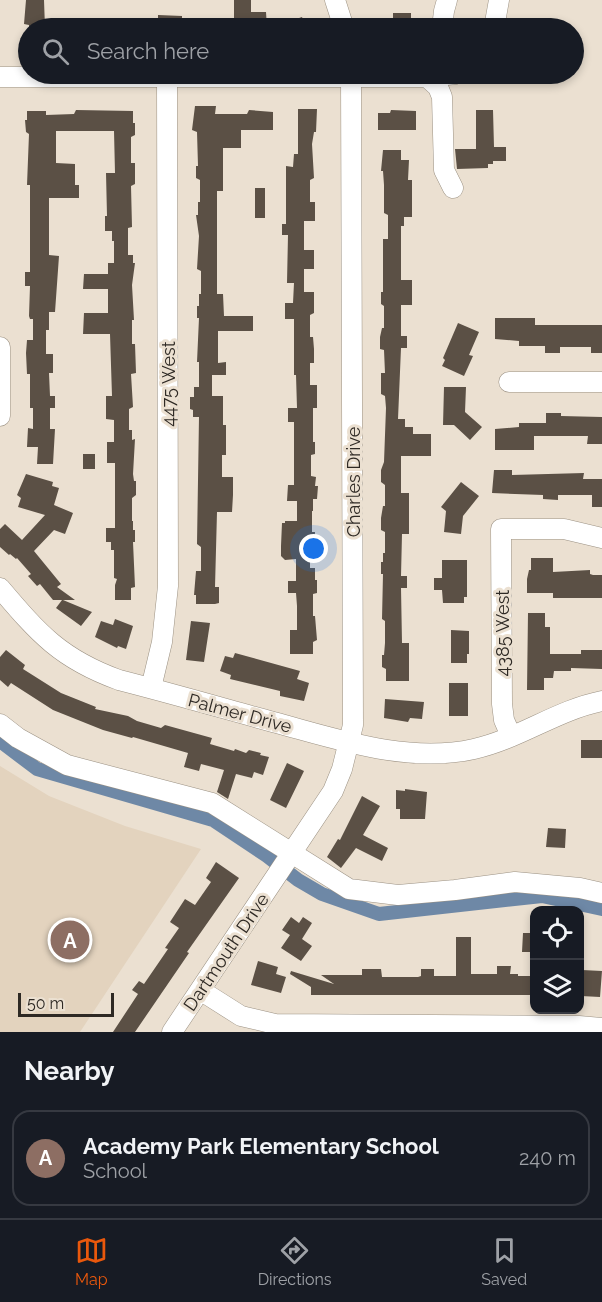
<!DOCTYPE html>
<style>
:root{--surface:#171b24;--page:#20242c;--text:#f1f3f6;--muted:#9ea1a6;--line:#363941;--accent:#ea580c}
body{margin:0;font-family:Raleway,sans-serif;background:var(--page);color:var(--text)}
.controls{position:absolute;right:18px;bottom:18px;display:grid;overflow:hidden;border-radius:12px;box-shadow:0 3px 9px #0003}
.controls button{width:54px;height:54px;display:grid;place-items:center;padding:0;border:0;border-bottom:2px solid var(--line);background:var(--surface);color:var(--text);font:30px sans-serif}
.scale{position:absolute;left:18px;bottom:15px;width:96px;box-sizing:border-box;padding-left:6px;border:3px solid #2e2924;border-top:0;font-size:16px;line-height:21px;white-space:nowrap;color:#2e2924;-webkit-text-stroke:4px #ebe0d1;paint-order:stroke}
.you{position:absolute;left:314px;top:549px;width:21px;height:21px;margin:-15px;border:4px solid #fff;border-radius:50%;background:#1a73e8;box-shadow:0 0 0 9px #1a73e833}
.badge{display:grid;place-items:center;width:39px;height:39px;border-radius:50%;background:var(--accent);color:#fff;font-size:20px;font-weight:700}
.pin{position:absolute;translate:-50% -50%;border:3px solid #fff;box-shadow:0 2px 6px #0006}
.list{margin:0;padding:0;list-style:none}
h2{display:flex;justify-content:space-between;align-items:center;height:78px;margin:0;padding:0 24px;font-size:26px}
h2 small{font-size:20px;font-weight:400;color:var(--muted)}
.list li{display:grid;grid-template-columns:39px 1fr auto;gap:18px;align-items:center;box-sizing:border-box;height:96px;margin:0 12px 12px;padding:0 12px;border:2px solid var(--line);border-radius:18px}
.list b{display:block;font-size:22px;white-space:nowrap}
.list p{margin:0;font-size:20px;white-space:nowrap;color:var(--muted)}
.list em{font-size:20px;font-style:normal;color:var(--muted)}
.icon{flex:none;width:33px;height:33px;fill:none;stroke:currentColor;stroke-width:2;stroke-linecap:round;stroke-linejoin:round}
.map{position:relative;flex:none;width:602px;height:1032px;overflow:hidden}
.search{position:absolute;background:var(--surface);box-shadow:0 3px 9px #0003;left:18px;right:18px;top:18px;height:66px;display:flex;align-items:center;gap:15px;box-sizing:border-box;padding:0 21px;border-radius:33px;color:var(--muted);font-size:22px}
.sheet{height:186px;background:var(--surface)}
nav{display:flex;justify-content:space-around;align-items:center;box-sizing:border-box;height:84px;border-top:2px solid var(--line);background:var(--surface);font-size:16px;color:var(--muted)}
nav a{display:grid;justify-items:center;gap:3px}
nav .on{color:var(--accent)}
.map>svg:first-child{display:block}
</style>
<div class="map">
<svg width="602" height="1032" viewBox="0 0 602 1032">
<rect width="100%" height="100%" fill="#ebe0d1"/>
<!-- built -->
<path fill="#e3d3be" d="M0,766L49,796L125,826L201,849L80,1032H0Z"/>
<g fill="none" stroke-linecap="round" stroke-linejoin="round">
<!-- canal -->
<path stroke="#6e88a6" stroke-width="14" d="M0,741L37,769L213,820L267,856L298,880L322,894L379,914L542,896L602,909"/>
</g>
<!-- building -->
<path fill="#5b5045" d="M26,0H44L45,28H29V25L24,24Z
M234,0H251V12H266L267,28H203V18H234Z
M393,13H411V28H393Z
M158,15L182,16V28H158Z
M302,17L306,28H273V27Z
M195,106H216L215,114H247L249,110L273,112V130H241V148H223V191H217V294H223L224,316H253V331H218V363L226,362V375H212V396H223V425H226V455H222V477H233V495L232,512H217L215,587H219V603L215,604H196V595H194L196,571H201V547L197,544L199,417H193V410L190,409V397H194V387H199V362H197L199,318H197V306H199V294H201V271L197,269L199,236L196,215H198V202H200V180L196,178V166H198L197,132L192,130Z
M298,109H317L316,132H314L312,144L314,178L310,180V202H315V221H304V250H314V269H304V292H314V313L310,315V337H313L314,349V363H310V385H317V408H313V442H315V454L311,455V476L316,477L315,486H318L317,499H313V511H312V532H315L314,546L310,547V568H315V580H317V593L313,594V616H315L317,640L313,642V654H290V630H297V606L296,593H288V581H296V559L285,560L281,556V546L282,523H285V521H297V501H287L288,485H294V422H288V408H297L296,375H294V319H285V303H293L294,283H287L288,235H282V224H286V166L293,167L294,154H298Z
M76,110L133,111V123H135V135L131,137V163H135V184L131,186L132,227L128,228V255H133V263H135L132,285L134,320H132V344H135L136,373L131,374L133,407L129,409V430H132V440L135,439L133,474L134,481H136V495L132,498V521H133V530H135V542H133L135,587L131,588V600H115V585L117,579L114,578V550H111V542H106V528H115V463H107V442H114V420L106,419V396H112L110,334H83L84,313H108V289H83L84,274H108V263H114V241H112V231H105V216H107L106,173H115L114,131H56V163L75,164V185H79V198H49V255L59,256L55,312H49V330H46V354H53V373H49L50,396H55V408H50V429H55L53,464H37L38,447H27L28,428L33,429V408H30V374H27L26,353L27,340H33V319H30L29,316L30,286H25V272H30V185H27L29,134L26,132L25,120H27V111H46V115L74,114Z
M391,110L416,111V130H378V113H390Z
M476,110H493L494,147H506V161H493V164H488V168L457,169L455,149H476Z
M383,150H401V160H409L408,180H412V217H404V226H401V280H412V305H401V336H407V348H401L398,419H405V427H413V434H431V456H401V493H409V534H402L401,576H407V588H401L402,643H409V681H386V669L382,667V655H384L385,643V621L382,619L383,574H381V562H383V553H385V532L381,530V518L383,506H385V485L381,482V470L384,462L386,408L385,396L381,394V373H385L384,350L380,349V337L382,328H384V306L381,304V292H383V239H388V215L384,213V185L383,171H381Z
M255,188H265V218H255Z
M495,318H535V325H602V353H591V347H560V353H545V346H519V341L495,339Z
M458,323L479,332L469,355L473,356L464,376L442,366L445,360L443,358Z
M444,387H466L465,412L482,427L470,440L454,425H443Z
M546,413H561V416L602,417V444H587L588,436H534V450H495V429L519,427V423H546Z
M83,454H95V469H83Z
M494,470H512V475L584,473L583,479H602V507H592V495H558V500L543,499V495L492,493Z
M26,474L53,482L52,486L59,488L54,505L73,513L65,534L54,530L34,551L61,584L57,587L75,600H63L92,612L81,626L56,608L62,600H53L40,584L37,586L28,576L31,574L17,558L16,559L10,554L9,555L0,547V529L5,524L22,540L45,515L18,507L21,498L17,495Z
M461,482L479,496L463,516L461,534L444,532L446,511L441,507Z
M531,558H553V572L590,570V574L593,575H602V598H553V593H527V579L529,570H531Z
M442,560H467V597H464V603H443L442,590H434V578H442Z
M528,613H545V627H550V654H581V650H602V669L571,668V671H554L553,678H544V690H527Z
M115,619L133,626L126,649L118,646L117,648L95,637L101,621L113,625Z
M191,621L210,623L204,662L186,660Z
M451,630L469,631V654H467V663H451Z
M6,650L25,665L23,669L61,693L96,707L95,709L128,716L137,721L161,728L165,725L212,738L210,744L234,751L235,749L246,753L249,750L261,753L260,755L269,757L263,775L254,772L252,778L236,774L228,799L217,792L224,770L201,764L199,771L184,767L188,753L133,737L132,738L103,730L53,710L11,683L8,687L0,680V657Z
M235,653L300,671L297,679L309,683L304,701L280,696V691L230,679L231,675L220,671L225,656L233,658Z
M449,683H468V716H449Z
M385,699L424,702L422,719L410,718L408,722L384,718Z
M581,740H602V758H581Z
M287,763L304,771L286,808L270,800Z
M405,789L427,792L425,819H400V809H396V790L405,791Z
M362,796L380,806L363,835L388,848L382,861L356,848L341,868L327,857L338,839L340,840Z
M548,828L566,829L565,848L546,847Z
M216,862L239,878L187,952L189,953L135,1032H113L138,994L132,990L139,981L144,984L168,949L165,948L179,928L170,922L185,899L195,905L211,882L206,878Z
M291,917L299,923L303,917L312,923L302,939L312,946L301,961L281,948L290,935L282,930Z
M523,933H534V952H522Z
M456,937H471V974H497V966H511L510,974H518V976H534V995H311V987L290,974L291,971L334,984L321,975H362V969H381L382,977H418L421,976V969H434V976H456Z
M258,961L278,967L276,974L286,977L281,993L251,985Z
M582,970L602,971L600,997L581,996L579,994V976H582Z"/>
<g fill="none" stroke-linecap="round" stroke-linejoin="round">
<defs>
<path id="minor" d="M335,0L344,28
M442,28L444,11L447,0
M494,28L499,0
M0,77H427L456,74
M427,77L438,87L442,97L444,170L453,188
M0,347V416
M509,382H602
M0,588C39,634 61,659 119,680C170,693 222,708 273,722C337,739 407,764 474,749C519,739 557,710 602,701
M151,688L162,642L168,586L167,77
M0,724L18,738L67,765L212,803L349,889L398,895L455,890L515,882L580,888L602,893
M511,736L504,720L502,704L501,529H564L602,538
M200,990L241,1016L275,1024L579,1026L602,1028
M172,1032L333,791L342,769L353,725L351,74"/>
</defs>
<!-- minor casing -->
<use href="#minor" stroke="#9b9183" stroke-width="21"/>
<!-- minor -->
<use href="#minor" stroke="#fff" stroke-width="20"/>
</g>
<g text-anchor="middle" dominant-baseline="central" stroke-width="6" stroke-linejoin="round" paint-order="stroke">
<!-- street labels -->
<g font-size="18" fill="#2e2924" stroke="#ebe0d1">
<text transform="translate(168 384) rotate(-90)">4475 West</text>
<text transform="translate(353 482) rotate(-90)">Charles Drive</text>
<text transform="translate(502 633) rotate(-90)">4385 West</text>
<text transform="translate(240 713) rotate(15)">Palmer Drive</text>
<text transform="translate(226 952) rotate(-56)">Dartmouth Drive</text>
</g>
</g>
</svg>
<div class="controls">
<button><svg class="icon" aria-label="locate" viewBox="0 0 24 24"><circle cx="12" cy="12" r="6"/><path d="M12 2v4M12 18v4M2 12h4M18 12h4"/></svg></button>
<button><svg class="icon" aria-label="layers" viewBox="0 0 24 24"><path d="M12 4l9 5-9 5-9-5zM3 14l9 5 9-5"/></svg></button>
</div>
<div class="scale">50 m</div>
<div class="you"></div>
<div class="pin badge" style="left:70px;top:940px;background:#8d6e63">A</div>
<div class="search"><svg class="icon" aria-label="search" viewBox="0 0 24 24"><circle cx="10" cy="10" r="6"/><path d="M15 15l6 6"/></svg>Search here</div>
</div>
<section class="sheet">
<h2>Nearby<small></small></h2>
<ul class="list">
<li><span class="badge" style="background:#8d6e63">A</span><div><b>Academy Park Elementary School</b><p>School</p></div><em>240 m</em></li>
</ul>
</section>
<nav>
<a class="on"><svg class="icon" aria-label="map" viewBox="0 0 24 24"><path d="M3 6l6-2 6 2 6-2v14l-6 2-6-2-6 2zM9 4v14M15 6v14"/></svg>Map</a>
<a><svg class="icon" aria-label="directions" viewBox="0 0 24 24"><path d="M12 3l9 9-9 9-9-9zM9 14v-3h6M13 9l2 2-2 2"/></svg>Directions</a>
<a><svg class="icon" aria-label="saved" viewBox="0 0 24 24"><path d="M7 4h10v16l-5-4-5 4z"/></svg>Saved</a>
</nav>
